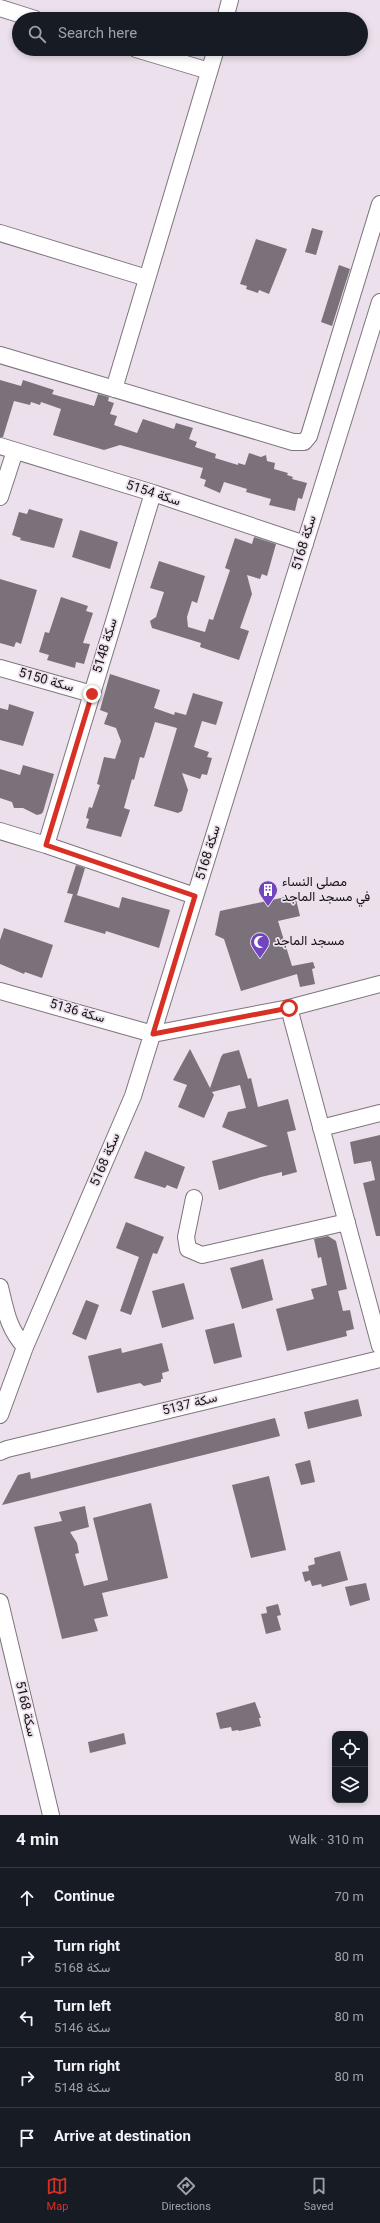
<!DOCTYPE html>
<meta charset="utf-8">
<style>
:root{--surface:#171b24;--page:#242831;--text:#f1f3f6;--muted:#9ea1a6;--line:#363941;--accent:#d93025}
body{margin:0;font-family:Georgia,Vazirmatn,serif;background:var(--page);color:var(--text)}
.controls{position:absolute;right:12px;bottom:12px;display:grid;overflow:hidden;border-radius:8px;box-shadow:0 2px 6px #0003}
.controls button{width:36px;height:36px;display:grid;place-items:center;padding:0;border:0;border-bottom:1px solid var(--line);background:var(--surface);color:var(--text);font:20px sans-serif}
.stop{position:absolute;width:12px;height:12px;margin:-9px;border:3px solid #d93025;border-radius:50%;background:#fff}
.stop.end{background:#d93025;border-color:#fff;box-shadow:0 1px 4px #0008}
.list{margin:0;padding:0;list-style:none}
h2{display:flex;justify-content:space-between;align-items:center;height:52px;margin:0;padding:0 16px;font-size:17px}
h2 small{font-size:13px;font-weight:400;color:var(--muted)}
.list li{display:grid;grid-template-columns:26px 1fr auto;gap:12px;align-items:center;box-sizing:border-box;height:60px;padding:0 16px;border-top:1px solid var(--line)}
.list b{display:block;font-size:15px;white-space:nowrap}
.list p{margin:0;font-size:13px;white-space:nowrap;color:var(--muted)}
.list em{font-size:13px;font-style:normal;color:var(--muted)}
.icon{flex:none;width:22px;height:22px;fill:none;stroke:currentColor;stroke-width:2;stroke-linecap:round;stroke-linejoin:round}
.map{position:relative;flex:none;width:380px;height:1815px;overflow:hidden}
.search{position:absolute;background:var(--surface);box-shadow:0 2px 6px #0003;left:12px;right:12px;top:12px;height:44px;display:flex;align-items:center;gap:10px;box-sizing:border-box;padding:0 14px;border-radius:22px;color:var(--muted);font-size:15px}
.sheet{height:352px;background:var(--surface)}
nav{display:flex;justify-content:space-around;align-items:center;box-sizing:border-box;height:56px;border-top:1px solid var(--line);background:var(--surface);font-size:11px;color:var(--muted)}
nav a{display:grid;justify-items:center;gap:2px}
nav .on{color:var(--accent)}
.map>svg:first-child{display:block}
</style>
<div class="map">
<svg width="380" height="1815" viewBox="0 0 380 1815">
<rect width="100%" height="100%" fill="#ebe0eb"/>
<!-- building -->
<path fill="#7a717a" d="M312,228L323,231L316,255L305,252Z
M256,239L287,249L269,294L259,290L258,293L246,289L247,286L240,284Z
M339,265L350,269L332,326L321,322Z
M0,380L21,386L23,380L54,390L52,394L94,406L98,394L109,397L108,401L114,403L110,414L117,416L114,425L137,433L143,419L174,429L176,423L193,428L189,439L197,442L195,447L216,454L215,458L238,465V463L245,465L249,453L261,457L266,455L267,461L275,463L274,469L288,473L287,475L293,477L292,479L307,483L302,499L298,498L295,511L269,505L271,499L246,492L247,489L224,482L220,493L204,486L206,480L200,478L203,468L120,445L104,450L53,435L61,409L41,402L40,405L31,402L30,405L14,401L3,437H0Z
M29,509L63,519L54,548L20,540L21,538L12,535L19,512L27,514Z
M80,530L118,542L110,569L72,557Z
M254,537L276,544L267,576L262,574L260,579L247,575L252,594L240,628L249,631L239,660L200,647L201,643L152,628L150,621L156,617L164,592L150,588L159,561L205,576L197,603L192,601L187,617L188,627L205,632L209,619L213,620L230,570L225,568L235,538L252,544Z
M0,579L37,590L21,644L16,642L14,647L0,643Z
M61,597L88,606L86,611L93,613L83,643L90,644L84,664L76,662L75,668L47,660L49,655L39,652L45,632L49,633Z
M110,674L160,690L154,708L174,715L175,712L186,715L193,693L223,702L216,725L202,721L194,747L209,752L207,757L212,758L207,775L202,774L200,779L182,773L188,790L182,811L178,813L154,806L177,728L155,722L144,758L140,757L134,780L132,779L124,808L130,810L121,837L86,828L89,819L86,818L89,807L92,808L100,785L97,784L104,757L115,759L121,741L116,728L104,724L108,713L100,710Z
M9,704L34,712L23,746L0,740V708L8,710Z
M23,765L54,774L43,812L41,814L37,815L23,808H14L12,802L0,798V769L20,775Z
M76,865L85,868L77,895L67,893Z
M73,894L119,908L122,897L170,910L159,948L106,931L105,934L64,922Z
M295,895L300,916L278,921L292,966L313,962L315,968L312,969L315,984L300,987L297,974L241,991L224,939L215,935L220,911Z
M4,928L53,945L42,978L25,972L24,974L0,964V940Z
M190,1049L210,1088L221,1057L223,1054L239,1050L248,1079L251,1078L258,1107L288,1099L296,1130L287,1132L297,1172L282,1176V1172L261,1177L219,1190L212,1161L268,1146L222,1127L228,1112L246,1108L240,1085L212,1092L214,1095L204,1118L178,1107L187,1085L173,1080Z
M380,1135V1236H376L363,1183L375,1180L371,1161L354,1164L350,1142Z
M145,1151L185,1167L177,1189L167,1185L165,1188L134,1178Z
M126,1222L164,1237L157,1254L153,1253L131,1315L120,1311L139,1257L116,1248Z
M328,1236L336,1241L347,1289L338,1291L343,1311L350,1310L354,1329L346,1331L347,1336L287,1351L276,1309L314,1299L311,1289L327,1285L321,1257L318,1258L314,1239Z
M263,1259L273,1300L242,1309L230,1268Z
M184,1283L194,1319L162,1328L152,1291Z
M86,1300L99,1305L86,1340L72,1334Z
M234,1323L242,1357L214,1364L205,1330Z
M162,1343L169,1371L162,1373L163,1379H161V1382L144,1386L140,1383L97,1393L88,1356L121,1348L122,1353Z
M358,1399L362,1416L308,1429L304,1412Z
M275,1418L280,1436L2,1505L18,1475L30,1472L31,1479Z
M310,1460L315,1482L301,1485L295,1464Z
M269,1476L286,1550L251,1558L232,1485Z
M151,1503L168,1578L102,1593L108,1616L94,1619L98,1631L62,1639L34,1527L62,1521L59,1512L85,1506L89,1527L70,1532L77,1543L79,1553L75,1554L84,1586L108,1580L93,1518Z
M340,1551L348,1580L322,1587L321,1584L312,1586L310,1580L305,1582L302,1572L309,1571L308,1566L315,1564L314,1558Z
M366,1583L370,1600L350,1606L345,1587Z
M278,1604L281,1615L277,1616L281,1630L266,1634L261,1614L267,1613L266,1607Z
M255,1702L261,1718H259L261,1726L239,1731L238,1730L232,1731L231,1727L220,1729L216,1713Z
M124,1733L126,1744L90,1753L88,1742Z"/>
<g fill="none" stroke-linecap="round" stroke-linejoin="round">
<defs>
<path id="minor" d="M0,8L35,19
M225,19L230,0
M136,49L209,71
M0,233L147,278
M0,355L293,442H304L309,436L380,204
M114,389L216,49
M0,446L153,493L305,544
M0,497L15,451
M0,668L92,694
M0,831L46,845L195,896
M46,845L153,493
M0,991L153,1034L289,1008L380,984
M289,1008L380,1346
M321,1128L380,1113
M194,1198L186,1237L188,1249L202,1255L347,1222
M0,1287C6,1312 8,1328 25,1347
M0,1415L25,1347L133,1096L380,302
M0,1452L7,1449L380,1359
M0,1602L51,1815"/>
</defs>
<!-- minor casing -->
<use href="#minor" stroke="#7e757e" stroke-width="18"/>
<!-- minor -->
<use href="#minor" stroke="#fff" stroke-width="16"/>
</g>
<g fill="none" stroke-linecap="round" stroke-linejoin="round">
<!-- route -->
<path stroke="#d93025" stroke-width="5" d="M92,694L46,845L195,896L153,1034L289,1008"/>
</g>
<!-- icons -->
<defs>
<symbol id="building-pin" viewBox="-11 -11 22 30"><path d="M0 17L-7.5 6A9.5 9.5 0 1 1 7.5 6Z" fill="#7045bd" stroke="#ebe0eb"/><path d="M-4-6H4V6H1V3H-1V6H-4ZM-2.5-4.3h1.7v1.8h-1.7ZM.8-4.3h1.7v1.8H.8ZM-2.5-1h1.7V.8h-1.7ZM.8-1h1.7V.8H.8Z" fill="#fff"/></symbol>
<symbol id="mosque-pin" viewBox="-11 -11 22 30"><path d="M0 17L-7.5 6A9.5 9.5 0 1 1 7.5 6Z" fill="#7045bd" stroke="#ebe0eb"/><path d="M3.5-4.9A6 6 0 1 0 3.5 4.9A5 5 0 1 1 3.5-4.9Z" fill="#fff"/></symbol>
</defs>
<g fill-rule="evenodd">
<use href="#building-pin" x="257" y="879" width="22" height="30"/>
<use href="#mosque-pin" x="249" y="931" width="22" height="30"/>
</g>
<g text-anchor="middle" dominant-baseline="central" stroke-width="3.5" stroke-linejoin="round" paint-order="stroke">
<!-- street labels -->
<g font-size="13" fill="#161316" stroke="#ebe0eb">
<text transform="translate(153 494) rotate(18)">سكة 5154</text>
<text transform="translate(305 543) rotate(-73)">سكة 5168</text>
<text transform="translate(106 646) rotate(-73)">سكة 5148</text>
<text transform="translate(46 681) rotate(16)">سكة 5150</text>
<text transform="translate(209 853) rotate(-73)">سكة 5168</text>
<text transform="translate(77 1012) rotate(16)">سكة 5136</text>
<text transform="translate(106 1160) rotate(-67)">سكة 5168</text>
<text transform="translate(190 1405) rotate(-14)">سكة 5137</text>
<text transform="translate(25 1709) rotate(77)">سكة 5168</text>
</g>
<!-- poi labels -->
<g font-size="13" fill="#161316" stroke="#ebe0eb" text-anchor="start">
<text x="282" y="883">مصلى النساء<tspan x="282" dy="15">في مسجد الماجد</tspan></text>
<text x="274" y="942">مسجد الماجد</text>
</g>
</g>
</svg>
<div class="controls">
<button><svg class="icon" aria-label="locate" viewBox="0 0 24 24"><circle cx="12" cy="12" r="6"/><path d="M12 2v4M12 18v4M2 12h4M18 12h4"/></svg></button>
<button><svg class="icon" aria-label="layers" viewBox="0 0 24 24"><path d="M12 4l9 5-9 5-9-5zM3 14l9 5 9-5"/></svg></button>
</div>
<div class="stop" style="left:289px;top:1008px"></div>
<div class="stop end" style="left:92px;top:694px"></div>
<div class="search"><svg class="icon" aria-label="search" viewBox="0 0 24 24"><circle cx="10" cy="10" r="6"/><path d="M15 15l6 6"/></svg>Search here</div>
</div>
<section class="sheet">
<h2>4 min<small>Walk · 310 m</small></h2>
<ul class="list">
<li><svg class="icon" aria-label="ahead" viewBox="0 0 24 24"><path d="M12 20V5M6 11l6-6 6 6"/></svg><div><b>Continue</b></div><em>70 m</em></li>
<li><svg class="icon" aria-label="right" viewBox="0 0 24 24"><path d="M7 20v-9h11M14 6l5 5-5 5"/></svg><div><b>Turn right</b><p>سكة 5168</p></div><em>80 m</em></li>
<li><svg class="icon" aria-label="left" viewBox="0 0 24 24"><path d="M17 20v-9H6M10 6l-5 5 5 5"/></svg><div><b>Turn left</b><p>سكة 5146</p></div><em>80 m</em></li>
<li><svg class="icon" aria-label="right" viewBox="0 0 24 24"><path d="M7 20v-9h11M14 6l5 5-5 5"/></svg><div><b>Turn right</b><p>سكة 5148</p></div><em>80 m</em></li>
<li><svg class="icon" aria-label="arrive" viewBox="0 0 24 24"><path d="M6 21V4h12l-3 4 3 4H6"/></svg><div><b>Arrive at destination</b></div></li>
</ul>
</section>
<nav>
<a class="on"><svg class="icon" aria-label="map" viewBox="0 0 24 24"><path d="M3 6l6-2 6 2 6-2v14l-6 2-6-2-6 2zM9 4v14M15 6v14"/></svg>Map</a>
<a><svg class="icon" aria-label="directions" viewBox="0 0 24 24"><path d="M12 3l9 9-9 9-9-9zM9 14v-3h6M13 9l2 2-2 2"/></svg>Directions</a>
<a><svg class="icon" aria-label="saved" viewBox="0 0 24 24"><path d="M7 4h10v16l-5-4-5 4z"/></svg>Saved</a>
</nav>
